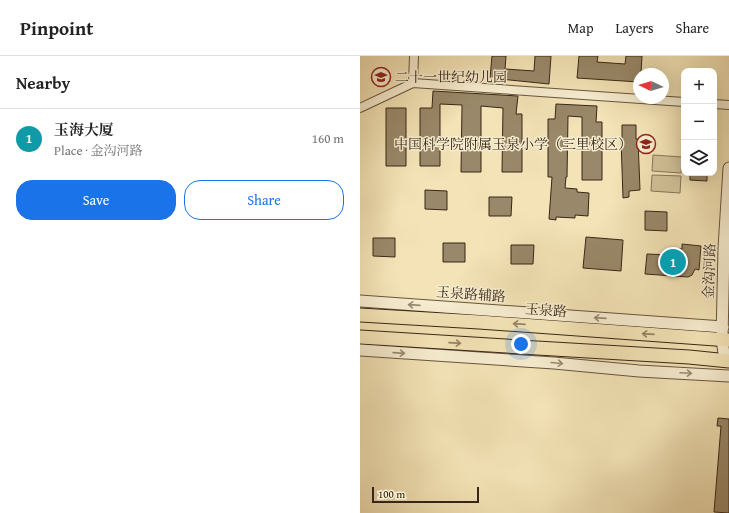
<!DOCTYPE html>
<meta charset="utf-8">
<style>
:root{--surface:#fff;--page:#f2f2f2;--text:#222;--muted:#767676;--line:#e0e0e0;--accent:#1a73e8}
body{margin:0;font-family:"Gentium Book Plus","Noto Serif SC",serif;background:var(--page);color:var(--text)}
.controls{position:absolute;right:12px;top:12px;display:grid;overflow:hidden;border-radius:8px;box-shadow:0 4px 16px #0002}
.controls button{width:36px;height:36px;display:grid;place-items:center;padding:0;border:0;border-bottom:1px solid var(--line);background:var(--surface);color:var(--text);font:20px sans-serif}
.compass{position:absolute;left:273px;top:12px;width:36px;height:36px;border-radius:50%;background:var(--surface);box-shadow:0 4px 16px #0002;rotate:274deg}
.scale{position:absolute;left:12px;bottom:10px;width:107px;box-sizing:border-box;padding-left:4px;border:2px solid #382616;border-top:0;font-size:11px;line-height:14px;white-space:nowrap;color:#382616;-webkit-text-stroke:3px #f7edd0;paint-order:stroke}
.you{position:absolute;left:161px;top:288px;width:14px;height:14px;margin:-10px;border:3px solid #fff;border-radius:50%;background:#1a73e8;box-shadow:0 0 0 6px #1a73e833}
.badge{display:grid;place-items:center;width:26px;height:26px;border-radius:50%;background:var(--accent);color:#fff;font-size:13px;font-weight:700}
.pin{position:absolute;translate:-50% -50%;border:2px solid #fff;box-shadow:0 1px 4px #0006}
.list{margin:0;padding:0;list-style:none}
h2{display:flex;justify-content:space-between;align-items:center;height:52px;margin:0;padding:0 16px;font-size:17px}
h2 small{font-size:13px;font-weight:400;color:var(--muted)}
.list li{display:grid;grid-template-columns:26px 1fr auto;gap:12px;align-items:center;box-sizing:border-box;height:60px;padding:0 16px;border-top:1px solid var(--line)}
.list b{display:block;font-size:15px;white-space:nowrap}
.list p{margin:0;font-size:13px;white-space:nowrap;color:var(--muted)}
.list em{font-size:13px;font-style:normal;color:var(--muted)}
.actions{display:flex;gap:8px;padding:12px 16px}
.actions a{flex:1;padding:9px 0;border:1px solid var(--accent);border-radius:16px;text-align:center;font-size:14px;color:var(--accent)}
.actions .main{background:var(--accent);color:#fff}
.icon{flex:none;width:22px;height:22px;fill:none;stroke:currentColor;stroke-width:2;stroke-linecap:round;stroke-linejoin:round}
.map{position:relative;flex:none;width:369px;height:457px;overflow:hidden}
header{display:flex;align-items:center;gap:24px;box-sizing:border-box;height:56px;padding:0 20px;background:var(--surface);border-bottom:1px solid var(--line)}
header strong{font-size:19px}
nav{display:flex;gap:22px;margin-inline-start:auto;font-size:14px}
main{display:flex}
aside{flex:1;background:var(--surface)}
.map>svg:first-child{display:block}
</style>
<header>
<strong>Pinpoint</strong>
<nav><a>Map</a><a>Layers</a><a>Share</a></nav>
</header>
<main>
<aside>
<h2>Nearby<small></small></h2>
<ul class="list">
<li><span class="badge" style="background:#0f9aa8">1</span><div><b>玉海大厦</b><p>Place · 金沟河路</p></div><em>160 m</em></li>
</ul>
<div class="actions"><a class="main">Save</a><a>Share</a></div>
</aside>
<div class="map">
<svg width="369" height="457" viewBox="0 0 369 457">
<rect width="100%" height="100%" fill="#f3e3b6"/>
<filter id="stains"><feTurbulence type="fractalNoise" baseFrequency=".005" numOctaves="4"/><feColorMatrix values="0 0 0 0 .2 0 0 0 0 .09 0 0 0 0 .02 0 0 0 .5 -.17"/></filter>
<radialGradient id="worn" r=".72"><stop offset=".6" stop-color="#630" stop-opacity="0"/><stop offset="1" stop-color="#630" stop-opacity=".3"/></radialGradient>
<!-- green -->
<path fill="#d3c39b" stroke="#867458" d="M293,99L322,101L321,117L292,115Z
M292,119L321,120L320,137L291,135Z"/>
<!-- building -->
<path fill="#998869" stroke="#382616" d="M132,0H146L145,13L174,15L175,0H191L189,28L130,22Z
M219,0H238L237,6L265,8L266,0H282L281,18H279V26L217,22Z
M73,35L158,40L156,58H162V116H142L143,52L121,50V116H101L102,49L80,48V110H60V52H72Z
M196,48L237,50L236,66H242V124H222V61L208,60L207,121H206L205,132L217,133V136L229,137L228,160L215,159V162L196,161V164L189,163L192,121H188V63H195Z
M26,52H46V110H26Z
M262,69H276V83H278L280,134L269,135V141L263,142L261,83L262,82Z
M330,117H347V125L330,124Z
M65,134L87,135V154L65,153Z
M129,141H152L151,160H129Z
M285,155L307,156V175L285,174Z
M226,181L263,184L261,215L223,212Z
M13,182H35V201L13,200Z
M83,187H105V206H83Z
M322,188L341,190L339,214L335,213L332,219L328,221L285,218L287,198L310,199V192L322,193Z
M151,189H174L173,208H151Z
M358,362L369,363V457L354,456L361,370H357Z"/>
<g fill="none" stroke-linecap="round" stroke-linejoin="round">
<defs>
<path id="minor" d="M53,27L54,0
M354,48L369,49
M0,52L53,27L324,46"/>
<path id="tertiary" d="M0,245L363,271
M0,294L194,307L279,315L369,320
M365,305L362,283L364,192L369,112"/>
<path id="primary" d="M0,259L119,266L369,284
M0,281L194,293L329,301L369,305"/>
</defs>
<!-- minor casing -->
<use href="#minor" stroke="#67553e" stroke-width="10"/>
<!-- tertiary casing -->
<use href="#tertiary" stroke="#67553e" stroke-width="13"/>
<!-- primary casing -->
<use href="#primary" stroke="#382616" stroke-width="15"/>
<!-- minor -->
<use href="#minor" stroke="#f7edd0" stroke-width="8"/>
<!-- tertiary -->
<use href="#tertiary" stroke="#f7edd0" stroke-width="11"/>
<!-- primary -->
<use href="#primary" stroke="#f3e3b6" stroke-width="13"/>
</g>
<!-- one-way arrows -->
<defs><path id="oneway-shaft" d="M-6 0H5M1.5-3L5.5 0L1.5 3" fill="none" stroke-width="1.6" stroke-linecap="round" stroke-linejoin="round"/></defs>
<g stroke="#988a73">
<use href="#oneway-shaft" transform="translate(54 249) rotate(-176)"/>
<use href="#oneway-shaft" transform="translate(240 262) rotate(-176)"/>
<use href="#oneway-shaft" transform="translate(39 297) rotate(4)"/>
<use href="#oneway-shaft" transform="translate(197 307) rotate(5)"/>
<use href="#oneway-shaft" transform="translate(326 317) rotate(3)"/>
</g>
<g stroke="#968466">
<use href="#oneway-shaft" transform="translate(159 268) rotate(-176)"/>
<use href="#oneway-shaft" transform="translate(288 278) rotate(-176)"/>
<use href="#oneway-shaft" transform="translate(95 287) rotate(4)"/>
</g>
<!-- icons -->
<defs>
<symbol id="school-ring" viewBox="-11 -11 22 22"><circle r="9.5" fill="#f7edd0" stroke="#8f2418" stroke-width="1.5"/><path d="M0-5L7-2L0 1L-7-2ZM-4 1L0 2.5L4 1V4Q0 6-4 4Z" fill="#8f2418"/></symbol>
</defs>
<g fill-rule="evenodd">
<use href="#school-ring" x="10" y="10" width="22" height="22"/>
<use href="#school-ring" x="275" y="77" width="22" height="22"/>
</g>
<g text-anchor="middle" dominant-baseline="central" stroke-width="3" stroke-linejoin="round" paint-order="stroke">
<!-- poi labels -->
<g font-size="14" fill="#382616" stroke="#f7edd0" text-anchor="start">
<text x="35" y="21">二十一世纪幼儿园</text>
<text x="272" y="88" text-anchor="end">中国科学院附属玉泉小学（三里校区）</text>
</g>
<!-- street labels -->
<g font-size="14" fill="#382616" stroke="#f7edd0">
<text transform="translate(349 215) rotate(-88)">金沟河路</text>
<text transform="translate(111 238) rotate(4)">玉泉路辅路</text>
<text transform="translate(186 254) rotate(4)">玉泉路</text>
</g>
</g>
<rect width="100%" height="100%" filter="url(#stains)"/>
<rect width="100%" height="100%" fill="url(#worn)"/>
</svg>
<div class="controls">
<button>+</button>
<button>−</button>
<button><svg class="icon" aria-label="layers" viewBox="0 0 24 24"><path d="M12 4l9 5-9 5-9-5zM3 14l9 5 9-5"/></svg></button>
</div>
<svg class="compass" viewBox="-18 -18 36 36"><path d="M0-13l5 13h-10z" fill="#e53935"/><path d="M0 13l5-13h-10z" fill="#767676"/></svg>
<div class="scale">100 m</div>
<div class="you"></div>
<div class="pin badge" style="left:313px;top:206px;background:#0f9aa8">1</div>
</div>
</main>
